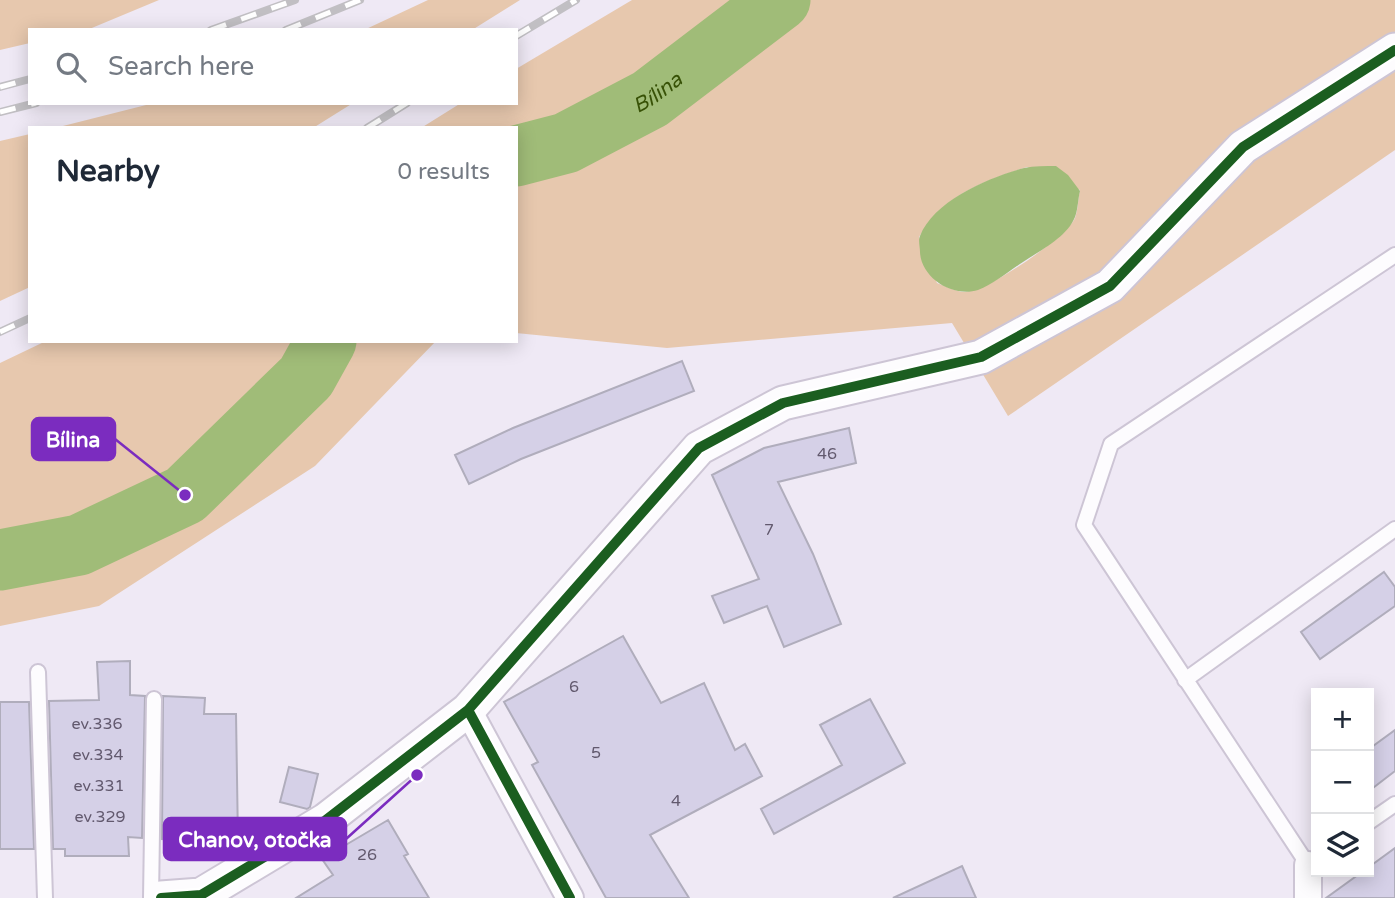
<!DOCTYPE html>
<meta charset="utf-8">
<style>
:root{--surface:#fff;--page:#f6f6f7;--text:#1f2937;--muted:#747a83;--line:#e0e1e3}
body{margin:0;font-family:"Varela Round",sans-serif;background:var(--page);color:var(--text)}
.controls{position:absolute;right:21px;bottom:21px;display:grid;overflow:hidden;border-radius:0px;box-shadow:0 4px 18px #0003}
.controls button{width:63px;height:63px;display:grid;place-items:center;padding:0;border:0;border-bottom:2px solid var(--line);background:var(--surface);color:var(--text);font:35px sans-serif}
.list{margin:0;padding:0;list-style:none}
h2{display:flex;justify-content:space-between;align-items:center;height:91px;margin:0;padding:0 28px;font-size:30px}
h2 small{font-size:23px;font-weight:400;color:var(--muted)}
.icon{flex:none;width:38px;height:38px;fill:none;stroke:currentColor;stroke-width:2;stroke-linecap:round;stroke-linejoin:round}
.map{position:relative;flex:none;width:1395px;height:898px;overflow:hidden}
.search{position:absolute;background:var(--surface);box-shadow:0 4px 18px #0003;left:28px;top:28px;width:490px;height:77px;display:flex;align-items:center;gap:18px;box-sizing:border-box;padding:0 24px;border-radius:0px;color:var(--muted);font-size:26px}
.panel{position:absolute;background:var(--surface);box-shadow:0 4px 18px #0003;left:28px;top:126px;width:490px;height:217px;border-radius:0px}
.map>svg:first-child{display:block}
</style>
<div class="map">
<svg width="1395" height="898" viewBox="0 0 1395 898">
<rect width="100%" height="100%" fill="#efe9f5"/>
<!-- green -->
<path fill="#e7c8ae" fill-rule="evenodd" d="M0,0H159L87,30H30V43L0,50Z
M428,0H520L472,30H364Z
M632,0H1395V150L1008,416L952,323L667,348L516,333V128H421L461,103H516V69ZM1027,167L1080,190C1078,199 1078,210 1075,218C1067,237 984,294 963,292C955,291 945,286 937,283L919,237C924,230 928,221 935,215C960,189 993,178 1027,167Z
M154,103H353L313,128H55Z
M30,134V287L0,301V141Z
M46,341H436L315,466L99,606L0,626V363Z"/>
<!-- water -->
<path fill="#a0bc78" d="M1056,166L1068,175L1080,191C1078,199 1078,209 1075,217C1067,237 1041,250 1023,262C1009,271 994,284 978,290C953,298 921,278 920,252C920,247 918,240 920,236C934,200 990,177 1024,168C1034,166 1046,166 1056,166Z"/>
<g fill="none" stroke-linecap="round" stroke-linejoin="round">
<!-- river -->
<g stroke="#a0bc78" stroke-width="61">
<path id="s1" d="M516,156L566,143L650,99L780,0"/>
<path d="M0,560L79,545L185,495L306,377L326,341"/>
</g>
</g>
<!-- building -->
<path fill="#d5d0e7" stroke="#b0adbc" stroke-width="2" d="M682,361L694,391L521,459L469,484L455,455L513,428Z
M849,428L856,463L778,482L813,554L841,624L784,647L767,606L724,623L712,596L759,579L712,475L764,448Z
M1384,572L1395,587V606L1320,659L1301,632Z
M623,636L661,703L704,683L735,750L745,744L762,776L650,835L689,898H606L532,765L538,762L504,702Z
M130,661V695L145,696L142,838L128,837L129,856H65V849H53L49,701L99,700L97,662Z
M163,696L205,698L204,714H236L238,841L207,842L162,839Z
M870,699L905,763L774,834L761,809L842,765L820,725Z
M0,702H29L34,849H0Z
M1395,730V771L1369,791V749Z
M289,767L318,774L310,807L307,809L280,802Z
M388,820L408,854L404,856L429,898H296L333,875L322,859Z
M1395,848V898H1326L1362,872H1369V867Z
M962,866L976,898H893Z"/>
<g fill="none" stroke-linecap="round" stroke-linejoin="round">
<defs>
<path id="service" d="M38,672L45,898
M1185,680L1395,529
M1369,822L1395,804
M1312,862L1308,865L1084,525L1111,444L1395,255
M151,898L154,699"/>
<path id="minor" d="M468,710L570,898
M1308,865V898"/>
<path id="tertiary" d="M161,898L201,895L326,820L468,710L699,448L783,403L981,357L1110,286L1243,147L1395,50"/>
</defs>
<!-- service casing -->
<use href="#service" stroke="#cdc5d5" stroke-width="18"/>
<!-- minor casing -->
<use href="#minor" stroke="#cdc5d5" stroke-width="30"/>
<!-- tertiary casing -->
<use href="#tertiary" stroke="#cdc5d5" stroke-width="37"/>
<!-- service -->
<use href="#service" stroke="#fdfcfe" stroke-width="14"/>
<!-- minor -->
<use href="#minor" stroke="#fdfcfe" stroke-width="26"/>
<!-- tertiary -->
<use href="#tertiary" stroke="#fdfcfe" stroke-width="33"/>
<defs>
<path id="rail" d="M211,30L295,0
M286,30L360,0
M516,36L576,0
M0,87L30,79
M0,112L36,103
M367,128L407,103
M0,332L30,318"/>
</defs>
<!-- rail casing -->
<use href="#rail" stroke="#c1bfc3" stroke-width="8"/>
<!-- rail -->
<use href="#rail" stroke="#fff" stroke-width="5" stroke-dasharray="16" stroke-linecap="butt"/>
<defs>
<path id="cycleway" d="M468,710L570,898
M161,898L201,895L326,820L468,710L699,448L783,403L981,357L1110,286L1243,147L1395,50"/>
</defs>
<!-- cycleway casing -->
<use href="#cycleway" stroke="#fff" stroke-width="15"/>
<!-- cycleway -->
<use href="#cycleway" stroke="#1b5e20" stroke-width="10"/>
</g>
<g text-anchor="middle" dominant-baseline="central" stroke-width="5" stroke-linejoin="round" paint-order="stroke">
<!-- number labels -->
<g font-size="16" fill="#62596e">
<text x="827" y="454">46</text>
<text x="769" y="530">7</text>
<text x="574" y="687">6</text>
<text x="97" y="724">ev.336</text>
<text x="596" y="753">5</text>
<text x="98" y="755">ev.334</text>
<text x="99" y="786">ev.331</text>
<text x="676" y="801">4</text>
<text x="100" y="817">ev.329</text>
<text x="367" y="855">26</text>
</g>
<!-- water labels -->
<g font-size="21" font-style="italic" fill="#385207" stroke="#fff">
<text stroke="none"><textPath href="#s1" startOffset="156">Bílina</textPath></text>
</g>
</g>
<!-- callouts -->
<path fill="none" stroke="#7b2cbf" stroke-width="2.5" d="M185 495L115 439M417 775L346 839"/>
<g fill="#7b2cbf" stroke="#fff" stroke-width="2.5">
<circle cx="185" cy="495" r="7"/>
<circle cx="417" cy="775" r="7"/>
</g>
<g fill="#7b2cbf" stroke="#7b2cbf" stroke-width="2.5">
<rect x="32" y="418" width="83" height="42" rx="7"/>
<rect x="164" y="818" width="182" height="42" rx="7"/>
</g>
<g font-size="21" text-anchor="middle" font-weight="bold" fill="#fff">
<text x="73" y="447">Bílina</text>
<text x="255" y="847">Chanov, otočka</text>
</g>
</svg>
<div class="controls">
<button>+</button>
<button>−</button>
<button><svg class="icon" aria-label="layers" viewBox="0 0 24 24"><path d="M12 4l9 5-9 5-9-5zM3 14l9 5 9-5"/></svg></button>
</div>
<div class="search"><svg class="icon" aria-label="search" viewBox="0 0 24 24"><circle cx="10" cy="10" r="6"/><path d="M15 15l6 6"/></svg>Search here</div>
<section class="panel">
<h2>Nearby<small>0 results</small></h2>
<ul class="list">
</ul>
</section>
</div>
